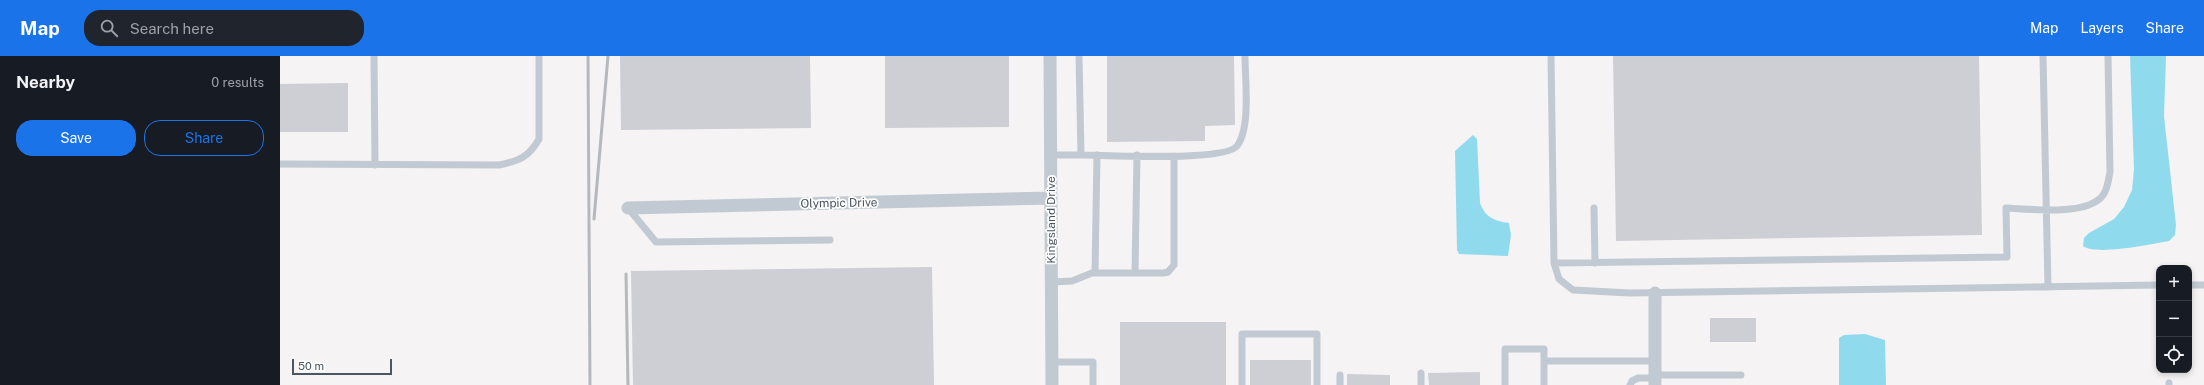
<!DOCTYPE html>
<meta charset="utf-8">
<style>
:root{--surface:#171b24;--page:#20242c;--text:#f1f3f6;--muted:#9ea1a6;--line:#363941;--accent:#1a73e8}
body{margin:0;font-family:"Public Sans",sans-serif;background:var(--page);color:var(--text)}
.controls{position:absolute;right:12px;bottom:12px;display:grid;overflow:hidden;border-radius:8px;box-shadow:0 2px 6px #0003}
.controls button{width:36px;height:36px;display:grid;place-items:center;padding:0;border:0;border-bottom:1px solid var(--line);background:var(--surface);color:var(--text);font:20px sans-serif}
.scale{position:absolute;left:12px;bottom:10px;width:100px;box-sizing:border-box;padding-left:4px;border:2px solid #4a5661;border-top:0;font-size:11px;line-height:14px;white-space:nowrap;color:#4a5661;-webkit-text-stroke:3px #fff;paint-order:stroke}
.list{margin:0;padding:0;list-style:none}
h2{display:flex;justify-content:space-between;align-items:center;height:52px;margin:0;padding:0 16px;font-size:17px}
h2 small{font-size:13px;font-weight:400;color:var(--muted)}
.actions{display:flex;gap:8px;padding:12px 16px}
.actions a{flex:1;padding:9px 0;border:1px solid var(--accent);border-radius:16px;text-align:center;font-size:14px;color:var(--accent)}
.actions .main{background:var(--accent);color:#fff}
.icon{flex:none;width:22px;height:22px;fill:none;stroke:currentColor;stroke-width:2;stroke-linecap:round;stroke-linejoin:round}
.map{position:relative;flex:none;width:1924px;height:329px;overflow:hidden}
header{display:flex;align-items:center;gap:24px;box-sizing:border-box;height:56px;padding:0 20px;background:var(--accent);color:#fff}
header strong{font-size:19px}
nav{display:flex;gap:22px;margin-inline-start:auto;font-size:14px}
.search{width:280px;height:36px;background:var(--page);display:flex;align-items:center;gap:10px;box-sizing:border-box;padding:0 14px;border-radius:16px;color:var(--muted);font-size:15px}
main{display:flex}
aside{flex:1;background:var(--surface)}
.map>svg:first-child{display:block}
</style>
<header>
<strong>Map</strong>
<div class="search"><svg class="icon" aria-label="search" viewBox="0 0 24 24"><circle cx="10" cy="10" r="6"/><path d="M15 15l6 6"/></svg>Search here</div>
<nav><a>Map</a><a>Layers</a><a>Share</a></nav>
</header>
<main>
<aside>
<h2>Nearby<small>0 results</small></h2>
<ul class="list">
</ul>
<div class="actions"><a class="main">Save</a><a>Share</a></div>
</aside>
<div class="map">
<svg width="1924" height="329" viewBox="0 0 1924 329">
<rect width="100%" height="100%" fill="#f5f3f3"/>
<!-- water -->
<path fill="#90daee" d="M1850,0H1886L1884,60L1896,169L1895,179L1889,185C1872,188 1815,200 1803,190L1804,182L1809,177L1834,163L1844,151L1852,134L1854,114Z
M1193,79L1197,83L1200,147C1205,161 1214,165 1229,167L1231,179L1228,200L1179,198L1177,194L1175,95Z
M1585,278L1605,284L1606,329H1559V282L1564,279Z"/>
<!-- building -->
<path fill="#cdcfd5" d="M340,0H530L531,72L341,74Z
M605,0H729V71L605,72Z
M827,0H954L955,69L925,70V85L827,86Z
M1333,0H1699L1702,179L1336,185Z
M68,27V76H0V28Z
M652,211L654,329H353L351,215Z
M1430,262H1476V286H1430Z
M840,266H946V329H840Z
M970,304H1031V329H970Z
M1200,316V329H1149L1148,317Z
M1067,318L1110,319V329H1067Z"/>
<g fill="none" stroke-linecap="round" stroke-linejoin="round">
<!-- service -->
<path stroke="#c1cad2" stroke-width="7" d="M94,0L95,109
M799,0L801,99C826,99 945,106 957,90C971,72 965,23 965,0
M1271,0L1274,207L1279,223L1293,234L1350,237L1879,229
M1763,0L1768,231
M771,99H801
M0,108L219,109C239,105 249,101 259,83V0
M348,152L376,186L550,184
M1314,152L1315,207
M1274,207L1727,201L1726,152C1749,153 1799,159 1818,144C1827,138 1828,126 1830,116L1828,0
M815,217L817,99
M855,217L857,99
M772,226L792,225L812,217H884L888,216L894,209V100
M1909,229H1924
M1264,305H1375
M772,306H813V329
M1375,319H1461
M1889,327V329
M962,329V278H1037V329
M1060,329V319
M1141,329V317
M1225,329V293H1264V329
M1350,329L1352,325L1358,322H1375"/>
<!-- minor -->
<path stroke="#c1cad2" stroke-width="13" d="M770,0L772,329
M348,152L771,142
M1375,329V237"/>
<!-- rail -->
<path stroke="#b5b8bd" stroke-width="3" d="M308,0L310,329
M314,163L328,0
M346,218L348,329"/>
</g>
<g text-anchor="middle" dominant-baseline="central" stroke-width="3.5" stroke-linejoin="round" paint-order="stroke">
<!-- street labels -->
<g font-size="12" fill="#4a5661" stroke="#fff">
<text transform="translate(559 147) rotate(-1)">Olympic Drive</text>
<text transform="translate(771 164) rotate(-90)">Kingsland Drive</text>
</g>
</g>
</svg>
<div class="controls">
<button>+</button>
<button>−</button>
<button><svg class="icon" aria-label="locate" viewBox="0 0 24 24"><circle cx="12" cy="12" r="6"/><path d="M12 2v4M12 18v4M2 12h4M18 12h4"/></svg></button>
</div>
<div class="scale">50 m</div>
</div>
</main>
